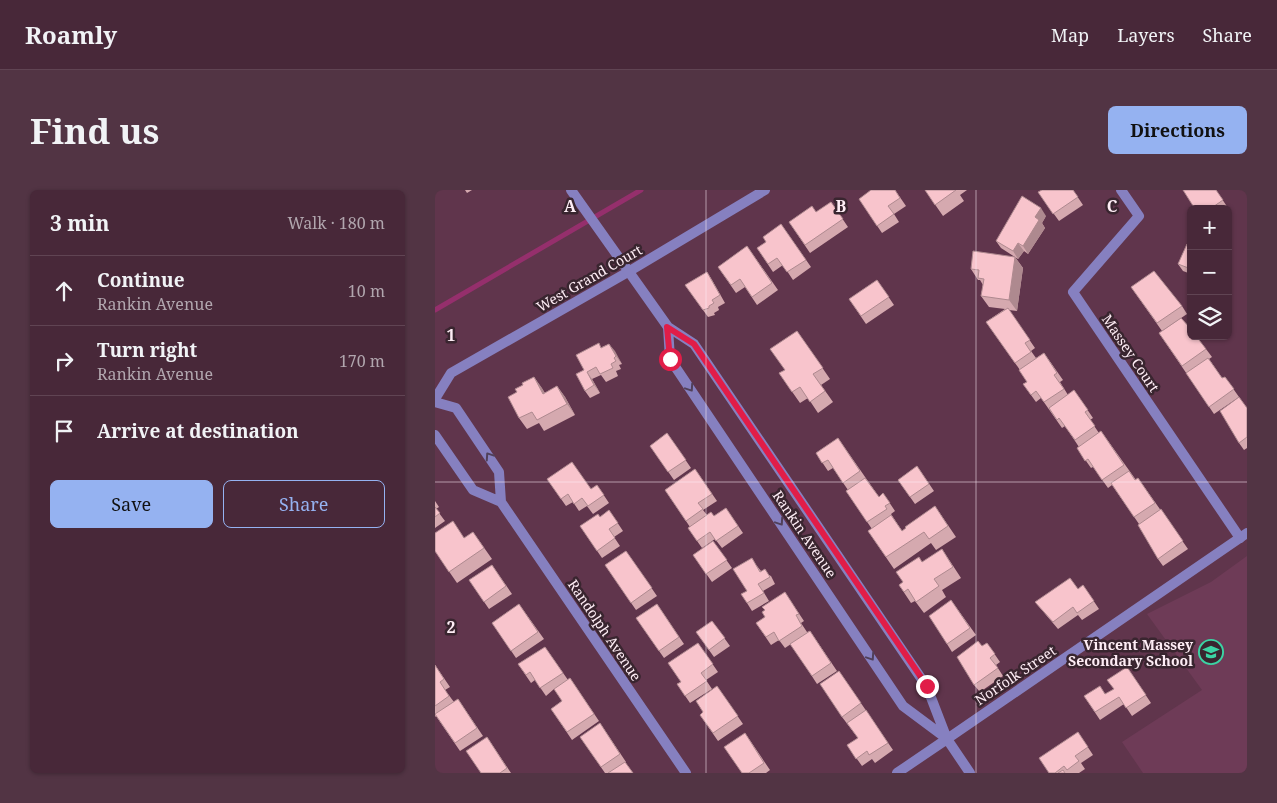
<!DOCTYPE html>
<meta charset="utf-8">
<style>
:root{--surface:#482839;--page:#523444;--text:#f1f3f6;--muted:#b1a6ae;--line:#604453;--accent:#95b2f1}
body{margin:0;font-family:"Noto Serif",serif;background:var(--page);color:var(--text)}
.controls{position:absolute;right:15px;top:15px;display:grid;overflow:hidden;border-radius:8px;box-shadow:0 1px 4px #0004}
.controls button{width:45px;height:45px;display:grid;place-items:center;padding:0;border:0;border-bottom:1px solid var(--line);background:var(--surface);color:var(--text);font:25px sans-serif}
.stop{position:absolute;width:15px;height:15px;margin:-11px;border:4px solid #e11d48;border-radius:50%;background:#fff}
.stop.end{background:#e11d48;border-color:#fff;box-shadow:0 1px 5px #0008}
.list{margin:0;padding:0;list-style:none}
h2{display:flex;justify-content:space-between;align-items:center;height:65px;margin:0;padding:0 20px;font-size:21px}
h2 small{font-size:16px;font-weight:400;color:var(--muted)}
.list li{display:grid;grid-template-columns:32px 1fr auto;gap:15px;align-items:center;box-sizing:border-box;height:70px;padding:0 20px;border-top:1px solid var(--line)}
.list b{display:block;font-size:19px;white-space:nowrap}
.list p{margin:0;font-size:16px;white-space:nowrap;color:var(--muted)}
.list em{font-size:16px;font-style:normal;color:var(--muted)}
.actions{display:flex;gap:10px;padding:15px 20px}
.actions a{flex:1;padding:11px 0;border:1px solid var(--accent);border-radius:8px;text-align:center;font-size:18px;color:var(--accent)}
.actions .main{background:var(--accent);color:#111}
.icon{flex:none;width:28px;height:28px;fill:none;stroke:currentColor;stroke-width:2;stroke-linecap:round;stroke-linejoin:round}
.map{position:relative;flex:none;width:812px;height:583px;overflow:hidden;border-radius:8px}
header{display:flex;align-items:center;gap:30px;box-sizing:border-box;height:70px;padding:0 25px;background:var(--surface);border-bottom:1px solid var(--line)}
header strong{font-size:24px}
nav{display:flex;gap:28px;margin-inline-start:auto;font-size:18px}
.intro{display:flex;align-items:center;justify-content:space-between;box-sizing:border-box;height:120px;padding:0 30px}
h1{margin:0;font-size:35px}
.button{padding:12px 22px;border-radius:8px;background:var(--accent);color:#111;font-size:18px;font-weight:700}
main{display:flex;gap:30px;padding:0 30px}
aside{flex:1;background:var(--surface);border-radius:8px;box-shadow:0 1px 4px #0004}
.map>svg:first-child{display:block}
</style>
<header>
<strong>Roamly</strong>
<nav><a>Map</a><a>Layers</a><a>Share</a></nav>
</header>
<div class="intro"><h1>Find us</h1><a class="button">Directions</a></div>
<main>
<aside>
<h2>3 min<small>Walk · 180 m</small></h2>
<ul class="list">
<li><svg class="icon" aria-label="ahead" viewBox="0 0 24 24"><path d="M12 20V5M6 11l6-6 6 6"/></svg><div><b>Continue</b><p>Rankin Avenue</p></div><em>10 m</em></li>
<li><svg class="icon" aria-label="right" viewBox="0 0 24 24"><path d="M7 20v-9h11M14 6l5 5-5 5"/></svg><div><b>Turn right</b><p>Rankin Avenue</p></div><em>170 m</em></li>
<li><svg class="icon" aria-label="arrive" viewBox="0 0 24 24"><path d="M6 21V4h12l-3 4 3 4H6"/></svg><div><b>Arrive at destination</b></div></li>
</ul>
<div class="actions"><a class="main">Save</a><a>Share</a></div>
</aside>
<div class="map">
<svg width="812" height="583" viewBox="0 0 812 583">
<rect width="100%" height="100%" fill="#60354c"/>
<!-- built -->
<path fill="#6e3b57" d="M812,366V583H708L687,552L767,500L712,424L776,392Z"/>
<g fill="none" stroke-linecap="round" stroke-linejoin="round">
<!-- stream -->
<path stroke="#952f6c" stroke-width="5" d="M0,120L206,0"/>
<!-- minor -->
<path stroke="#8680c0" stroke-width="10" d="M686,0L704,26L638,102L805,348
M0,209L16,183L193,82L330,0
M0,212L21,218L64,282L66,312L251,583
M0,245L38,300L66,312
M462,583L512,549L535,583"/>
<!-- tertiary -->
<path stroke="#8680c0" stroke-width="10" d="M136,0L233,137L259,154L492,497L512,549
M233,137L235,169L468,516L511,548
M512,549L812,343"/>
</g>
<!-- wall -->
<path fill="#d5a9af" d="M30,0H37L32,3Z
M460,0L471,16L459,24L464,32L447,43L424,9Z
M490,0H532L525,5L529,11L508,26Z
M638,0L648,15L624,31L603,2Z
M781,0L793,18L792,19H760Z
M396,12L413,37L375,63L354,32L381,22Z
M611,26L607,33L610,38L593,64L589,61L583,69L566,58L561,51Z
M346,34L376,77L358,90L348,75L338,82L322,58L331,52Z
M756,54V84L748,81L743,74Z
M312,56L343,100L322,115L310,97L301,103L283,77Z
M580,67L588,78L582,121L574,120L600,158L596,161L601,168L609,163L628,190L625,192L633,205L639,200L658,228L655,230L664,243L666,241L701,290L703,288L753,359L728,376L723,369L704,334L677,295L673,298L658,277L656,278L642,258L644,257L630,236L627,238L606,208L601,212L588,194L592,192L585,180L551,132L570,119L554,117L546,106L548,95L545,90H543L536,79Z
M272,82L277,90L290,113L283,117L284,120L279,123L280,125L273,127L250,95Z
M442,90L459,115L431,134L414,109Z
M696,97L747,116L752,124L727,141Z
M362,141L395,189L386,195L398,212L383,223L373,208L365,213L344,183L350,180Z
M724,143L771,159L777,167L774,169L787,188L790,187L804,207L779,224Z
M174,154L187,174L184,175L186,179L181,181L183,186L171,192L166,185L157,189L165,203L155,208L150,201L149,180L167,157Z
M99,187L110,203L122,196L130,207L140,225L109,241L104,233L92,239L84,228L82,202L88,195Z
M812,218V258L809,260L804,253Z
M232,243L256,278L239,290L215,256Z
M403,248L444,307L448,303L460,321L456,324L467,341L500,316L521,347L501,360L496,353L459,379L433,341L437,339L411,301L413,300L398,278L393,281L381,263Z
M482,276L499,301L480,314L463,290Z
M260,279L282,311L268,320L272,325L279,326L291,318L308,343L287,358L280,349L267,358L253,338L255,337L230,300Z
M112,289L156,299L162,295L174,313L158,324L152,316L144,321L138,312L131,316Z
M0,311L4,317L1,319L10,331L0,338Z
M174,320L188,341L179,347L185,356L167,368L145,336L165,327Z
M38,342L57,369L22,393L0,361L30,348Z
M278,351L297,378L277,392L258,365Z
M507,359L526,388L507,400L511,407L489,423L480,411L476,413L464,395L468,392L488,372Z
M191,361L222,406L201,420L170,375Z
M57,375L77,404L54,419L34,390Z
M322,376L326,381L336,386L340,394L328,401L334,411L317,421L312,413V401Z
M648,395L664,419L647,430L643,425L623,439L606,419L600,412L643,399Z
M355,410L369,431L366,433L372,442L375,441L402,481L382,494L356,454L350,458L344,450L336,455L321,433Z
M516,410L541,445L517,462L512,454Z
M84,414L109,449L81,468L57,433Z
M222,414L249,454L229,468L201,428Z
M277,431L295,456L279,467L261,442Z
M263,453L283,482L271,490L277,499L255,513L242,494L246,492Z
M552,453L565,472L561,475L568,486L545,502L539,495L547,456Z
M110,457L133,490L135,488L164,531L137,550L116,519L127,511L119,499L111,506L100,490L96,493L83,474Z
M0,475L15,497L10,500L19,512L23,509L48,546L25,561L1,526V527L0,526Z
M692,477L716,513L697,526L689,514L665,530L649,506L670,504L679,499Z
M404,481L458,560L440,573L437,569L427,576L412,555L423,548L407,527Z
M282,496L308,534L283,551L265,525L268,522Z
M165,533L191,572H190L198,583H170L145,547Z
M643,542L658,565L646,573L650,579L644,583H614Z
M310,543L335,580L331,583H307Z
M52,547L76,583H46Z"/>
<!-- shaded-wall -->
<path fill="#ae898f" d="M606,18L611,26L607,33L610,38L593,64L588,56L600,27Z
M583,53L589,61L583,69L578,61Z
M580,67L588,78L582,121L574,110Z
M174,154L180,161L187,174L181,166Z
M152,182L157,189L165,203L159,195Z
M99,187L107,198L116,215L108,204Z
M122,196L130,207L140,225L132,214Z"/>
<!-- building -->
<path fill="#f8c4cc" stroke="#ae898f" d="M436,0H460L465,8L453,16L459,24L442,36L424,9Z
M490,0H521L500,15Z
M607,0H638L643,7L618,24L603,2Z
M748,0H781L788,10L775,19H760Z
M587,6L606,18L600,27L604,30L588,56L583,53L578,61L561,51Z
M396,12L408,29L370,55L354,32L377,16L381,22Z
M346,34L371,70L352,82L342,68L333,74L322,58L331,52L328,47Z
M752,54L755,55L756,54V79L743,74Z
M312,56L337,93L317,107L305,89L296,95L283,77Z
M538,61L580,67L574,110L546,106L549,89L543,88L544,80L536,79Z
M719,81L747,116L722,133L696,97Z
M272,82L285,105L277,110L279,113L274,116V118L268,120L250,95Z
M442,90L454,107L426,126L414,109Z
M573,118L595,150L590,153L596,162L580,173L551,132Z
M746,128L756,139V146H761L771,159L747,176L724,143Z
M362,141L388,178L378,184L390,201L375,212L365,197L357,202L344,183L350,180L335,159Z
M164,153L166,158L174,154L181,166L179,168L181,171L176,174L178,178L165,184L161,177L152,182L159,195L150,201L141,184L149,180L141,165Z
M609,163L622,183L619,185L629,199L609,212L601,201L596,205L588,194L592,192L584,180Z
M773,168L787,188L790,187L799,199L774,217L751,183Z
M99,187L108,204L122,196L132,214L102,230L97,222L84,228L73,207L82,202L80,199L88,195L87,193Z
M639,200L653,220L650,222L660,236L640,250L624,228L622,230L614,218Z
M804,207L812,218V247L804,253L785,221Z
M666,241L689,275L667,290L653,269L650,271L642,258Z
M232,243L251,270L233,282L215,256Z
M403,248L425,281L408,293L393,270L387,273L381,263Z
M137,272L156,299L162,295L169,305L153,316L147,308L139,314L133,304L126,309L112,289Z
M482,276L494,294L475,307L463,290Z
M260,279L277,304L263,313L268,319L251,331L230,300Z
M694,281L700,290L703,288L720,313L699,327L676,293Z
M430,288L444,307L448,303L455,313L450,316L452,319L432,332L411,301Z
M500,316L513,336L494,349L489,342L451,367L433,341L456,325L467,341L471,338L470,337Z
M0,317L5,323L0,327Z
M291,318L303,336L281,351L275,342L262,351L253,338L276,322L279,326Z
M726,319L748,351L723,369L703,335Z
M174,320L183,333L174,339L180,348L162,361L145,336L163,324L165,327Z
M18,331L29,348L38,342L49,358L14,382L0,361V343Z
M278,351L292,370L271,384L258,365Z
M507,359L518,377L499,389L504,396L481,412L473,399L469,402L464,395L468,392L461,382L484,367L487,372Z
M191,361L217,398L196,413L170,375Z
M317,368L325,382L330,379L335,387L323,394L329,403L312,413L306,404L312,401L298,379Z
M57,375L71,396L49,412L34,390Z
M635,388L643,399L648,395L659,411L642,423L638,417L618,432L600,412Z
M350,402L364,424L361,425L367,436L344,451L339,442L331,447L321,433L330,427L327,422L330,420L327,417Z
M516,410L535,438L512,454L494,426Z
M84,414L103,442L76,461L57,433Z
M222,414L244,447L224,461L201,428Z
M277,431L290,448L274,460L261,442Z
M375,441L396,473L377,486L355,454Z
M543,451L547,456L552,453L560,464L555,468L563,478L539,495L522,467Z
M263,453L278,474L266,483L272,491L250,506L242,494L246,492L233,473Z
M110,457L128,483L105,498L95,482L91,485L83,474Z
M0,475L9,489L5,492L14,506L0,516Z
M692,477L711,505L691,518L684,507L660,522L649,506L665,496L670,504L679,499L672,490Z
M404,481L426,513L407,527L385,494Z
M135,488L159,524L132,542L116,519L127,511L119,499Z
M282,496L303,526L278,543L265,525L268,522L261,511Z
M23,509L42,538L20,553L0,524Z
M431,520L453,553L434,565L432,561L421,569L412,555L423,548L412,533Z
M165,533L185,564L166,577L145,547Z
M643,542L653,557L640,566L644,571L632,580L629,576L620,583H614L604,568Z
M310,543L329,573L314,583H307L289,557Z
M52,547L72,578L65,583H46L31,561Z
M190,572L198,583H173Z
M628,580L630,583H623Z"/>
<!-- one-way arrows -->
<defs><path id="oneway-chevron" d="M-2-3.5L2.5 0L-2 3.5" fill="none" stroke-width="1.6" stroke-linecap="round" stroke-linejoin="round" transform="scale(1.25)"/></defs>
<g stroke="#50405a">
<use href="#oneway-chevron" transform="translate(255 198) rotate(56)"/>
<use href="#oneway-chevron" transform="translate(54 266) rotate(-124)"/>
<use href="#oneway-chevron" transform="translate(345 332) rotate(56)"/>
<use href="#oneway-chevron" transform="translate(436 467) rotate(56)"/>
</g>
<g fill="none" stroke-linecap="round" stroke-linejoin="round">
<!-- route -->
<path stroke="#e11d48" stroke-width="6" d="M235,169L232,137L259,154L492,496"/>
</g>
<!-- grid -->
<path fill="none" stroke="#feedf5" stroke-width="1" stroke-opacity="0.55" d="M271,0V583M541,0V583M0,292H812"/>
<!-- icons -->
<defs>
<symbol id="school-ring" viewBox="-11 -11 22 22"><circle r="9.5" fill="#39252f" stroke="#3bd4a4" stroke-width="1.5"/><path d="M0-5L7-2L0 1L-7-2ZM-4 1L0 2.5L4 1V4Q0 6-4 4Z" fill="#3bd4a4"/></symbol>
</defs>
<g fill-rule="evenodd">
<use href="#school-ring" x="762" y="448" width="28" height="28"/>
</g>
<g text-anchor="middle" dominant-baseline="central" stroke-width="5" stroke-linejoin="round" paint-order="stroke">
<!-- street labels -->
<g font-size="14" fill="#feedf5" stroke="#39252f">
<text transform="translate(154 88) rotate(-30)">West Grand Court</text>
<text transform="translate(696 163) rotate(56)">Massey Court</text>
<text transform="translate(370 344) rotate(56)">Rankin Avenue</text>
<text transform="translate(170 440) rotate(56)">Randolph Avenue</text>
<text transform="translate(580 485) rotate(-34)">Norfolk Street</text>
</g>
<!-- poi labels -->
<g font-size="14" font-weight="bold" fill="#feedf5" stroke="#39252f" text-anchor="end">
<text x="758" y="454">Vincent Massey<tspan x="758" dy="16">Secondary School</tspan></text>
</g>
</g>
<g font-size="16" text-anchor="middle" font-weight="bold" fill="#feedf5" stroke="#39252f" stroke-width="5" stroke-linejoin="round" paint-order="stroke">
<text x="135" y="22">A</text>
<text x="406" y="22">B</text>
<text x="677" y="22">C</text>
<text x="16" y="151">1</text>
<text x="16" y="443">2</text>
</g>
</svg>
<div class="controls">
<button>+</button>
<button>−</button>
<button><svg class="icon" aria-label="layers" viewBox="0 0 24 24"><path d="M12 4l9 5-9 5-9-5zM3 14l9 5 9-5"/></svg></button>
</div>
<div class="stop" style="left:235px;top:169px"></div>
<div class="stop end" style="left:492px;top:496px"></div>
</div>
</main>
